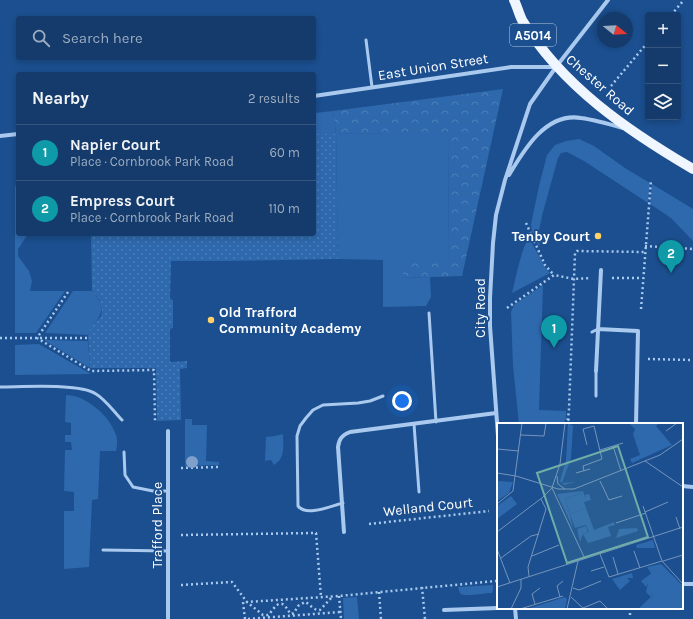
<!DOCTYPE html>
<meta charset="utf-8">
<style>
:root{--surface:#143b6b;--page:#214673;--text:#f1f3f6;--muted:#9dadc1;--line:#33557e;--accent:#e797bd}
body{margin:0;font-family:Karla,sans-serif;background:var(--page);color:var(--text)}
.controls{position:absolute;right:12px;top:12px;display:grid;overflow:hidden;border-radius:4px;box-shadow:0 2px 6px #0003}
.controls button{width:36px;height:36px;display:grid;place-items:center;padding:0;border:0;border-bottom:1px solid var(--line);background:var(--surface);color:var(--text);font:20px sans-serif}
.compass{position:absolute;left:597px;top:12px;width:36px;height:36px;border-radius:50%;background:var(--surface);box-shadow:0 2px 6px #0003;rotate:108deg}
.you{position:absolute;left:402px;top:401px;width:14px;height:14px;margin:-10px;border:3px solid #fff;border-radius:50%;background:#1a73e8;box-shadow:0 0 0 6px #1a73e833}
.badge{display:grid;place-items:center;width:26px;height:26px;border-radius:50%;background:var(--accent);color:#fff;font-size:13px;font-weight:700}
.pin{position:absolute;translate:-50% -33px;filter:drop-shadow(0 1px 2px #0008)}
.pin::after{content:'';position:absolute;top:21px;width:14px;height:12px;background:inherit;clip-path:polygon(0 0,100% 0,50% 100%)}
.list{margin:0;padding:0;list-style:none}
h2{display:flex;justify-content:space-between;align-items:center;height:52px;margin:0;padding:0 16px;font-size:17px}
h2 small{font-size:13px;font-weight:400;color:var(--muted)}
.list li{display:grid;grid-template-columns:26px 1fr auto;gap:12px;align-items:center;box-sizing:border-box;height:56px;padding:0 16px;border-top:1px solid var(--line)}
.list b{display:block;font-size:15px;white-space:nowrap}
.list p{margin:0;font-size:13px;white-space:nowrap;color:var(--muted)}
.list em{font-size:13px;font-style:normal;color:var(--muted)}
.icon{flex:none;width:22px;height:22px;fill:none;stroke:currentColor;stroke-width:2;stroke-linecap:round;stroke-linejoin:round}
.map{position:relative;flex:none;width:693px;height:619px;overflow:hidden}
.search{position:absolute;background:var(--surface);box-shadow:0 2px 6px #0003;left:16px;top:16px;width:300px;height:44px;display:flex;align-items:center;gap:10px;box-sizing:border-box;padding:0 14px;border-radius:4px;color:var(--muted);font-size:15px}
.panel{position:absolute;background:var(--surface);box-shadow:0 2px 6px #0003;left:16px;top:72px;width:300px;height:164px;border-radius:4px}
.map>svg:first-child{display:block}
</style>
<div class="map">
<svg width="693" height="619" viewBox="0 0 693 619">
<defs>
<pattern id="forest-crowns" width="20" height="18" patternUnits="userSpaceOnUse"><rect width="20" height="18" fill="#2e69ad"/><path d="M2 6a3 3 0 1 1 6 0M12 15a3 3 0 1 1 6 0" fill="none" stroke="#4d80b9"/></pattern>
<pattern id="park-dots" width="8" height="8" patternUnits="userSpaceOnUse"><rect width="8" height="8" fill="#2e69ad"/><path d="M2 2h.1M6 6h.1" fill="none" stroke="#4d80b9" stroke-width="1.8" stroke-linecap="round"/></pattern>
</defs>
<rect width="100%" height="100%" fill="#1b4f8f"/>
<!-- grass -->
<path fill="#2e69ad" d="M333,111L336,134L448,132L449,260H403V278L430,277L431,297L426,306L383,307V260L338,259L336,134H314V113Z
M579,139L594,146L625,168L650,183L648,203L584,161L567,152L561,153L558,158L543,212L538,235L540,245H538L532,232L531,224L539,186L547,155L555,145L566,141Z
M18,175V234H28L18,249V256L29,271L32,281L30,291H65L36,333H15V188Z
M652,184L693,209V241L671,218L650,204Z
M529,238L545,267L550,273L512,293C515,281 522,246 529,238Z
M543,285L539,410L566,411V419L562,424H519L513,366L511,312L514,305Z
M73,291H92C111,312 97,316 88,335L45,333Z
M44,340L88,341L90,368Z
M39,344L91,374L15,375V345Z
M66,395C86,395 110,416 116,435C118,440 117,446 116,451H100L98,499L92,500L89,567L64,569V511H74V492L64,491L65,450H72L71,442H65V435H71V423L65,422Z
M185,419H192V425H207L206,461L219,462V465L185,466Z
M283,434C283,445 286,458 274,465L271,460L265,461L266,437L275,436Z
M493,585V590L492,593C485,593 465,597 461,594C459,592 459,590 458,587Z
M357,597L359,619H344L343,598Z"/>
<!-- forest -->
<path fill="url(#forest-crowns)" d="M503,89L462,276L403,278V260H449L448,133L336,134L333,111Z"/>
<!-- park -->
<path fill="url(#park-dots)" d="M314,134H336L338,259L223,261H171L170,299L173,300V328L170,329V362L187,361V368L180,369L181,420L157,421L156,368H90L88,335L91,328L101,316L102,311L99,299L92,291L91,234H314Z"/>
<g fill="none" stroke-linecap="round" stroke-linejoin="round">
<!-- path -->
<path stroke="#a9c9ee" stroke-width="2.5" stroke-dasharray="2 3" stroke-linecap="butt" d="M671,15L684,0
M611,86L648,42
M526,223L545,265L554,275
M645,246L693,249
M612,278H642
M68,292L37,338L91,371L154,370L155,421
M507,308L554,275L574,279L591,278
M641,309L651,180
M0,338H88
M648,359L693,360
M568,419L571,424
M564,424L568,419L569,409L575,253L577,251L645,252
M181,468L219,467
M369,524L489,511
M181,535L316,533L321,597
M181,585L232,582L247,602L339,596L496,581
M422,587L425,619
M379,592L381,619
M339,596L341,619
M630,608V617
M245,619L243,602H247L263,615H268C273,611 277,600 284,605C287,608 288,611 291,614L294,613L298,606L305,602C310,604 314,611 320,610L332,597
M248,619L340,612"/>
<!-- lane -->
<path stroke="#a9c9ee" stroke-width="3" d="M366,40L372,87
M429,313L436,422
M592,332L598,329
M0,387C22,387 80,383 96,394C106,400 114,412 122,420
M596,396V371
M414,424L419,492
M124,452L125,475L133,487L153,491H168
M343,503C331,506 306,517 298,506L297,436L300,426L306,418L313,410L323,405L358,403L370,401L383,396
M103,550L168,551"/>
<!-- street -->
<path stroke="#a9c9ee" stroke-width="4" d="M314,96L511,67H555
M0,136L18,134
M509,175C524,150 546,112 581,118C595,120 609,124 623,128
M598,329L638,331L636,424
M596,371L601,270
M168,431V619
M498,436L490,326V298L493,243L496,215L505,180L530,104L556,67L608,0
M682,486L693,487
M344,532L338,447C339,439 342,435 350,432L496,413
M682,584H693
M515,608L516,619
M444,610L498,608"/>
<!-- primary -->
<path stroke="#f0f6ff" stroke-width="10" d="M514,0C517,6 519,14 522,20C562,86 628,131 693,169"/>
</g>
<!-- trees -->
<circle fill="#7ea0ca" cx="192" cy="462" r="6"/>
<!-- markers -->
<g fill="#ffd166" stroke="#1b4f8f" stroke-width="1.5">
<circle cx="598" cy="236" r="4"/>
<circle cx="211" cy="320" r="4"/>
</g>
<g text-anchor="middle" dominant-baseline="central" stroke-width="3.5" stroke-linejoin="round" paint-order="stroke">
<!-- shield labels -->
<rect fill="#1b4f8f" stroke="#bbcadd" stroke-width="1" x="510" y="24" width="46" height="22" rx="3"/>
<g font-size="13" font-weight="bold" fill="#fff">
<text x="533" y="35">A5014</text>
</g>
<!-- street labels -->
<g font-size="14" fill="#fff" stroke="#1b4f8f">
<text transform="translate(433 67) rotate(-9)">East Union Street</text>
<text transform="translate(600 85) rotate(41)">Chester Road</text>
<text transform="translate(480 308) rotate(-90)">City Road</text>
<text transform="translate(428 507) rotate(-6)">Welland Court</text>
<text transform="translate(157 525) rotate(-90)">Trafford Place</text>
</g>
<!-- poi labels -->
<g font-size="14" font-weight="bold" fill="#fff" stroke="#1b4f8f" text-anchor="end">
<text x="590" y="236">Tenby Court</text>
<text x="219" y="312" text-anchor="start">Old Trafford<tspan x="219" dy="16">Community Academy</tspan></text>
</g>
</g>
<!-- overview -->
<g transform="translate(497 423)">
<rect width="186" height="186" fill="#1b4f8f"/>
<path d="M71,0L76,3L74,35L65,60L79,59L67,62L63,58L69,38ZM0,58L16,59L12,70L0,78ZM85,70L89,76L88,72L92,71L94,77L87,79L89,85L73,91L76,106L70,92L73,90L68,76ZM14,73L20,81L0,96V83ZM89,103L91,109L86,111L83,119L80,106ZM140,105L141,108L119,115L122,106ZM156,117L158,125H140L139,122ZM135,150L136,155H130L133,158L123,167L115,156ZM155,150L152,164L156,172L154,174L149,169L151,160L149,164L144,158Z" fill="#2e69ad"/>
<path d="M86,68L89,76L87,77L84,70L68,76L73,91L70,92L60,71Z" fill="#2e69ad"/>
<path d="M132,0H162L159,3L175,22L135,40L133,36L143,32L136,11L138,6ZM89,85L97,107L117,99L118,102L111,104L114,113L91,120L86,111L92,109L89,102L78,105L73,91ZM164,141L186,163V186H141L156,172L151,164L154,150L150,144ZM68,174L70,176L68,186H30Z" fill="#2e69ad"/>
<path fill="none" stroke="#7695bc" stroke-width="1" d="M169,8L180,0M24,12L47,13L49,0M116,23L124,48M0,26L22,28M103,27L126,20M148,38L186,64M87,48L86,43L105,36L97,3L86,6L90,22M0,50L19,53L61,66H77L163,32L186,16M79,50L93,46M60,53L61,61L68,66M103,58L112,77L125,73M55,65L88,136M0,81L16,68L25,0M146,83L165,138L186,161M148,89L171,79M179,94L183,106M119,100L149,90M0,109L46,74L55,65L63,41L68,0M0,126L13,160M137,128L143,145M103,131L112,154L165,138M35,133L62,122M116,134L121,151M4,135L34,113L42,111M166,138L186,132M94,148L107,144M32,153L31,144L49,86L44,76M0,164L186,104M76,165L82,167L104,158M63,174L60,163L66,158M74,174L87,186M38,181L35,171L43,165M86,185L103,178L111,186M14,186L24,165V156M23,186L66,173M70,186L81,138"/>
<path fill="#6fada8" fill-opacity="0.15" stroke="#6fada8" stroke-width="2" d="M121,23L151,114L70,140L40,50Z"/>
<rect width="186" height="186" fill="none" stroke="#fff" stroke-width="2"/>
</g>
</svg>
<div class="controls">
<button>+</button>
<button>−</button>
<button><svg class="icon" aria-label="layers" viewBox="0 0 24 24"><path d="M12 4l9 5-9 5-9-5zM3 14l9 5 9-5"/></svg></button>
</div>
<svg class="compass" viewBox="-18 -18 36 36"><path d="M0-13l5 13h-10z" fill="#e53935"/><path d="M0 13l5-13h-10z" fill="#9dadc1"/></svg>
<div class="you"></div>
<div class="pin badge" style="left:554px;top:348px;background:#0f9aa8">1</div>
<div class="pin badge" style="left:671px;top:273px;background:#0f9aa8">2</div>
<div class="search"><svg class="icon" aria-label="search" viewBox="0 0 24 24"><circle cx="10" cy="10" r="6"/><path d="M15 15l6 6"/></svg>Search here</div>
<section class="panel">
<h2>Nearby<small>2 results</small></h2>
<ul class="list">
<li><span class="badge" style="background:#0f9aa8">1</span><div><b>Napier Court</b><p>Place · Cornbrook Park Road</p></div><em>60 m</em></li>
<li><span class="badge" style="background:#0f9aa8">2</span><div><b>Empress Court</b><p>Place · Cornbrook Park Road</p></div><em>110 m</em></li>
</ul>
</section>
</div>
